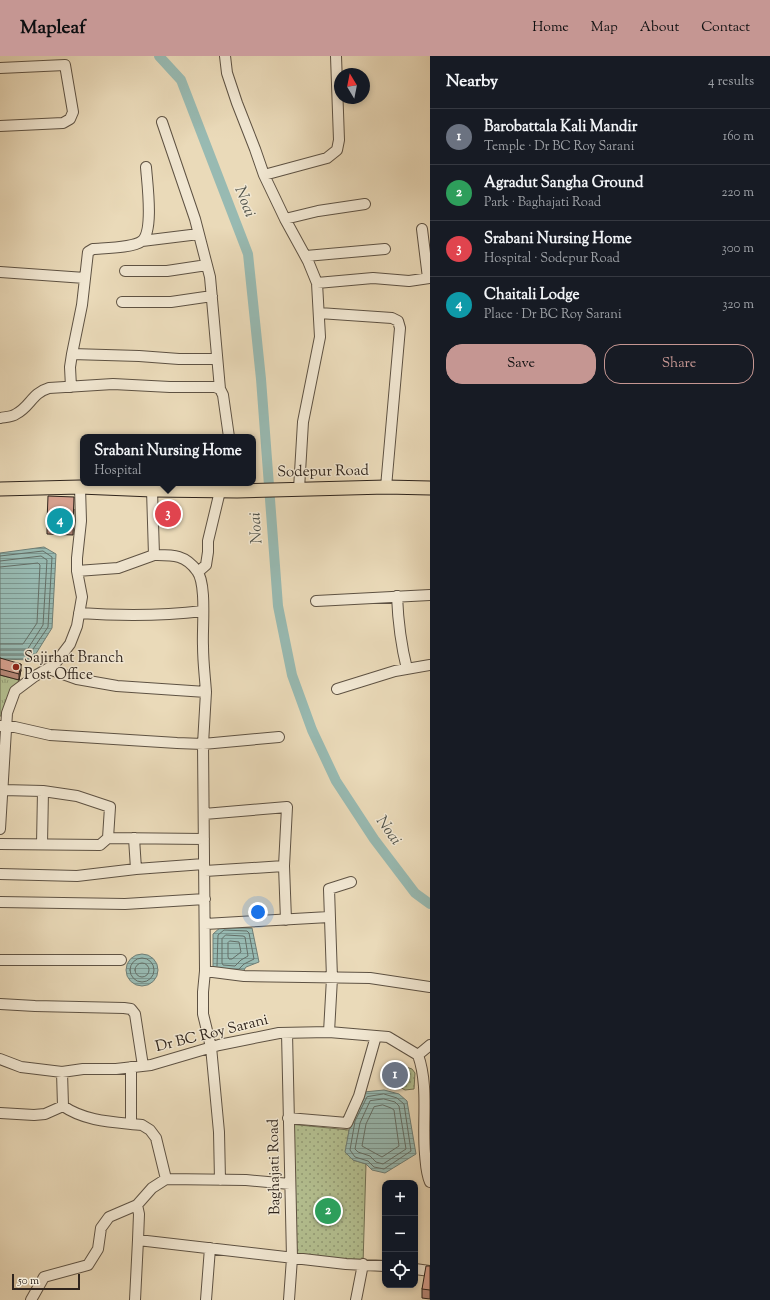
<!DOCTYPE html>
<meta charset="utf-8">
<style>
:root{--surface:#171b24;--page:#242831;--text:#f1f3f6;--muted:#9ea1a6;--line:#363941;--accent:#c59692}
body{margin:0;font-family:"Sorts Mill Goudy",serif;background:var(--page);color:var(--text)}
.controls{position:absolute;right:12px;bottom:12px;display:grid;overflow:hidden;border-radius:8px;box-shadow:0 2px 6px #0003}
.controls button{width:36px;height:36px;display:grid;place-items:center;padding:0;border:0;border-bottom:1px solid var(--line);background:var(--surface);color:var(--text);font:20px sans-serif}
.compass{position:absolute;left:334px;top:12px;width:36px;height:36px;border-radius:50%;background:var(--surface);box-shadow:0 2px 6px #0003;rotate:350deg}
.scale{position:absolute;left:12px;bottom:10px;width:68px;box-sizing:border-box;padding-left:4px;border:2px solid #2f241c;border-top:0;font-size:11px;line-height:14px;white-space:nowrap;color:#2f241c;-webkit-text-stroke:3px #f1e7d2;paint-order:stroke}
.you{position:absolute;left:258px;top:856px;width:14px;height:14px;margin:-10px;border:3px solid #fff;border-radius:50%;background:#1a73e8;box-shadow:0 0 0 6px #1a73e833}
.badge{display:grid;place-items:center;width:26px;height:26px;border-radius:50%;background:var(--accent);color:#fff;font-size:13px;font-weight:700}
.pin{position:absolute;translate:-50% -50%;border:2px solid #fff;box-shadow:0 1px 4px #0006}
.popup{position:absolute;left:80px;top:378px;width:176px;height:52px;box-sizing:border-box;display:grid;place-content:center;border-radius:8px;background:var(--surface);filter:drop-shadow(0 1px 3px #0005);font-size:13px;white-space:nowrap;color:var(--muted)}
.popup b{font-size:15px;color:var(--text)}
.popup::after{content:'';position:absolute;left:50%;top:100%;margin-left:-8px;border:8px solid transparent;border-top-color:var(--surface)}
.list{margin:0;padding:0;list-style:none}
h2{display:flex;justify-content:space-between;align-items:center;height:52px;margin:0;padding:0 16px;font-size:17px}
h2 small{font-size:13px;font-weight:400;color:var(--muted)}
.list li{display:grid;grid-template-columns:26px 1fr auto;gap:12px;align-items:center;box-sizing:border-box;height:56px;padding:0 16px;border-top:1px solid var(--line)}
.list b{display:block;font-size:15px;white-space:nowrap}
.list p{margin:0;font-size:13px;white-space:nowrap;color:var(--muted)}
.list em{font-size:13px;font-style:normal;color:var(--muted)}
.actions{display:flex;gap:8px;padding:12px 16px}
.actions a{flex:1;padding:9px 0;border:1px solid var(--accent);border-radius:16px;text-align:center;font-size:14px;color:var(--accent)}
.actions .main{background:var(--accent);color:#111}
.icon{flex:none;width:22px;height:22px;fill:none;stroke:currentColor;stroke-width:2;stroke-linecap:round;stroke-linejoin:round}
.map{position:relative;flex:none;width:430px;height:1244px;overflow:hidden}
header{display:flex;align-items:center;gap:24px;box-sizing:border-box;height:56px;padding:0 20px;background:var(--accent);color:#111}
header strong{font-size:19px}
nav{display:flex;gap:22px;margin-inline-start:auto;font-size:14px}
main{display:flex}
aside{flex:1;background:var(--surface)}
.map>svg:first-child{display:block}
</style>
<header>
<strong>Mapleaf</strong>
<nav><a>Home</a><a>Map</a><a>About</a><a>Contact</a></nav>
</header>
<main>
<div class="map">
<svg width="430" height="1244" viewBox="0 0 430 1244">
<defs>
<pattern id="grass-tufts" width="24" height="20" patternUnits="userSpaceOnUse"><rect width="24" height="20" fill="#b4c091"/><path d="M3 7l-1-3M5 7V3M7 7l1-3M15 17l-1-3M17 17v-4M19 17l1-3" fill="none" stroke="#939c76"/></pattern>
<pattern id="park-dots" width="8" height="8" patternUnits="userSpaceOnUse"><rect width="8" height="8" fill="#b4c091"/><path d="M2 2h.1M6 6h.1" fill="none" stroke="#939c76" stroke-width="1.8" stroke-linecap="round"/></pattern>
<pattern id="water-rules" width="6" height="5" patternUnits="userSpaceOnUse"><rect width="6" height="5" fill="#98bab2"/><path d="M0 2.5h6" fill="none" stroke="#7c9790"/></pattern>
</defs>
<rect width="100%" height="100%" fill="#eadab9"/>
<filter id="stains"><feTurbulence type="fractalNoise" baseFrequency=".005" numOctaves="4"/><feColorMatrix values="0 0 0 0 .2 0 0 0 0 .09 0 0 0 0 .02 0 0 0 .5 -.17"/></filter>
<radialGradient id="worn" r=".72"><stop offset=".6" stop-color="#630" stop-opacity="0"/><stop offset="1" stop-color="#630" stop-opacity=".3"/></radialGradient>
<!-- grass -->
<path fill="url(#grass-tufts)" stroke="#727256" d="M0,619L19,624L10,644L6,660H0Z"/>
<!-- park -->
<path fill="url(#park-dots)" stroke="#727256" d="M403,1010L412,1013L415,1017L414,1033L405,1034L398,1030L400,1015Z
M289,1068L349,1074L346,1096L353,1104L366,1108L363,1208L292,1202Z"/>
<!-- water -->
<path fill="url(#water-rules)" stroke="#6e7e76" d="M44,491L56,498L52,572L32,604L0,603V497Z
M222,870L252,872L259,906L246,911L240,920L213,916V878Z
M126 914a16 16 0 1 1 32 0a16 16 0 1 1-32 0Z
M384,1034L399,1038L407,1045L416,1098L385,1117L372,1114L366,1108L353,1104L345,1096L351,1064L364,1036Z"/>
<g fill="none" stroke-linecap="round" stroke-linejoin="round">
<!-- shore -->
<path stroke="#646f67" stroke-width="1" d="M0,500L43,495L52,501L48,571L29,599H0
M0,505L41,500L47,504L43,569L27,594H0
M0,511L38,507L40,509L37,567L23,588H0
M226,879L243,880L245,881L248,900L241,904L235,910L223,909L222,907V883Z
M230,885L239,886L241,896L232,903H229L228,901V887Z
M130 914a12 12 0 1 1 24 0a12 12 0 1 1-24 0Z
M135 914a7 7 0 1 1 14 0a7 7 0 1 1-14 0Z
M217,910L218,879L224,874L247,875L249,877L254,903L244,908L239,913
M384,1038L397,1042L404,1048L411,1095L384,1113L374,1111L368,1105L355,1101L350,1094L355,1065L367,1041Z
M384,1043L395,1046L399,1050L406,1093L383,1108L376,1106L370,1100L358,1096L355,1093L360,1067L370,1045Z
M383,1049L391,1052L394,1054L399,1090L382,1101L362,1090L366,1068L374,1051Z"/>
<!-- canal -->
<path stroke="#98bab2" stroke-width="10" d="M159,0L181,24L248,198L261,323L278,550L292,619L312,674L336,725L374,783L415,837L430,848"/>
<defs>
<path id="minor" d="M225,0L227,17L237,47L255,93L264,119L285,163L308,205L317,227L320,281L303,366L299,433
M0,12L65,9L73,56L70,63L63,67L0,70
M162,66L195,163L210,221L220,333
M264,119L327,102L337,94L339,84L336,0
M285,163L318,155L365,148
M422,173L428,222
M142,185L199,178
M306,200L385,193
M125,215H167L207,209
M0,216L85,222
M317,227L373,222L409,225L430,222
M122,246H171L212,240
M319,257L392,262L398,265L400,272L386,431
M72,298L139,300L179,303H217
M71,331L70,311L72,298L82,249L88,196L93,193C105,192 133,192 142,185C154,175 147,126 146,111
M0,362C5,361 12,361 16,358C30,351 32,337 49,332L113,328L170,331H215L220,333L223,339L229,381
M77,515L118,512L154,499L152,434
M198,516L206,509L208,496V485L220,435
M397,540C398,565 401,589 407,613
M316,545L430,539
M79,557C120,560 162,560 203,555
M49,613L77,623L117,630L206,636C205,621 203,606 203,590C202,573 207,528 197,515C185,498 172,499 154,499
M337,633L395,615L430,609
M206,636L203,688L205,915L203,936V958L211,991L219,1076L220,1124
M0,670L6,669L50,679L177,687L203,688L279,681
M204,758L287,751L284,810L286,864
M0,773L7,657L15,635L35,620L54,609L70,588L77,570L82,541L77,515V502L81,465L80,431
M108,782L204,783
M134,782L136,813
M0,788L100,789L108,782L110,751L77,740L43,735L3,734
M42,788L43,735
M205,815L284,810
M0,818L77,820L136,813L204,808
M0,846L125,848L205,843
M205,868L329,861
M0,904H121
M205,915L244,920L370,922L430,931
M0,948L35,950L124,952L131,953L135,958L143,1010
M329,976L332,922L329,833L351,826
M287,977L292,1202L289,1244
M418,999L430,989
M0,1003L21,1011L62,1016L83,1013H116L151,1009L219,989L279,977L329,976L388,981L418,999C429,1030 422,1066 425,1098C426,1108 426,1117 430,1126
M131,1011V1068
M62,1016L63,1050C86,1066 115,1066 142,1069L150,1074L156,1082L166,1123
M0,1057L34,1059L45,1058L63,1050
M288,1062L347,1067L359,1040L376,980
M290,1128L246,1124L166,1123L152,1132L137,1149L139,1158L138,1184L346,1208L385,1210
M415,1213L430,1215
M31,1244L44,1221L88,1209L98,1193L101,1172L109,1161L137,1149
M135,1244L138,1184
M206,1244L210,1192
M356,1244L363,1208"/>
<path id="major" d="M0,433L80,431L152,434L237,435L386,431L430,432"/>
</defs>
<!-- minor casing -->
<use href="#minor" stroke="#5e5243" stroke-width="12"/>
<!-- major casing -->
<use href="#major" stroke="#2f241c" stroke-width="15"/>
<!-- minor -->
<use href="#minor" stroke="#f1e7d2" stroke-width="10"/>
<!-- major -->
<use href="#major" stroke="#eadab9" stroke-width="13"/>
</g>
<!-- wall -->
<path fill="#b88a7a" stroke="#2f241c" d="M160,446L173,461V467L165,468L164,459L161,460Z
M74,453L73,479L47,478V466Z
M0,602L21,614L19,624L0,619Z
M400,1015L398,1024L391,1023V1020Z
M430,1210V1243L422,1242V1233Z"/>
<!-- shaded-wall -->
<path fill="#967063" stroke="#2f241c" d="M21,608V614L19,624V618Z"/>
<!-- building -->
<path fill="#d6a08e" stroke="#2f241c" d="M48,440L74,441L73,467L47,466Z
M171,445L173,461L165,462L164,453H161L160,446Z
M0,602L21,608L19,618L0,613Z
M392,1010L400,1012L398,1021L391,1020Z
M426,1210H430V1234L422,1233Z"/>
<!-- markers -->
<circle fill="#8f2418" stroke="#f1e7d2" stroke-width="1.5" cx="16" cy="611" r="4"/>
<g text-anchor="middle" dominant-baseline="central" stroke-width="3" stroke-linejoin="round" paint-order="stroke">
<!-- street labels -->
<g font-size="15" fill="#2f241c" stroke="#f1e7d2">
<text transform="translate(323 416) rotate(-1)">Sodepur Road</text>
<text transform="translate(212 978) rotate(-14)">Dr BC Roy Sarani</text>
<text transform="translate(275 1111) rotate(-91)">Baghajati Road</text>
</g>
<!-- poi labels -->
<g font-size="15" fill="#2f241c" stroke="#f1e7d2" text-anchor="start">
<text x="24" y="602">Sajirhat Branch<tspan x="24" dy="17">Post Office</tspan></text>
</g>
<!-- water labels -->
<g font-size="16" font-style="italic" fill="#4e5149" stroke="#f1e7d2">
<text transform="translate(244 146) rotate(69)">Noai</text>
<text transform="translate(257 472) rotate(-94)">Noai</text>
<text transform="translate(388 775) rotate(55)">Noai</text>
</g>
</g>
<rect width="100%" height="100%" filter="url(#stains)"/>
<rect width="100%" height="100%" fill="url(#worn)"/>
</svg>
<div class="controls">
<button>+</button>
<button>−</button>
<button><svg class="icon" aria-label="locate" viewBox="0 0 24 24"><circle cx="12" cy="12" r="6"/><path d="M12 2v4M12 18v4M2 12h4M18 12h4"/></svg></button>
</div>
<svg class="compass" viewBox="-18 -18 36 36"><path d="M0-13l5 13h-10z" fill="#e53935"/><path d="M0 13l5-13h-10z" fill="#9ea1a6"/></svg>
<div class="scale">50 m</div>
<div class="you"></div>
<div class="pin badge" style="left:395px;top:1019px;background:#6b7280">1</div>
<div class="pin badge" style="left:328px;top:1155px;background:#2e9e5b">2</div>
<div class="pin badge" style="left:168px;top:458px;background:#e0444e">3</div>
<div class="popup"><b>Srabani Nursing Home</b>Hospital</div>
<div class="pin badge" style="left:60px;top:465px;background:#0f9aa8">4</div>
</div>
<aside>
<h2>Nearby<small>4 results</small></h2>
<ul class="list">
<li><span class="badge" style="background:#6b7280">1</span><div><b>Barobattala Kali Mandir</b><p>Temple · Dr BC Roy Sarani</p></div><em>160 m</em></li>
<li><span class="badge" style="background:#2e9e5b">2</span><div><b>Agradut Sangha Ground</b><p>Park · Baghajati Road</p></div><em>220 m</em></li>
<li><span class="badge" style="background:#e0444e">3</span><div><b>Srabani Nursing Home</b><p>Hospital · Sodepur Road</p></div><em>300 m</em></li>
<li><span class="badge" style="background:#0f9aa8">4</span><div><b>Chaitali Lodge</b><p>Place · Dr BC Roy Sarani</p></div><em>320 m</em></li>
</ul>
<div class="actions"><a class="main">Save</a><a>Share</a></div>
</aside>
</main>
